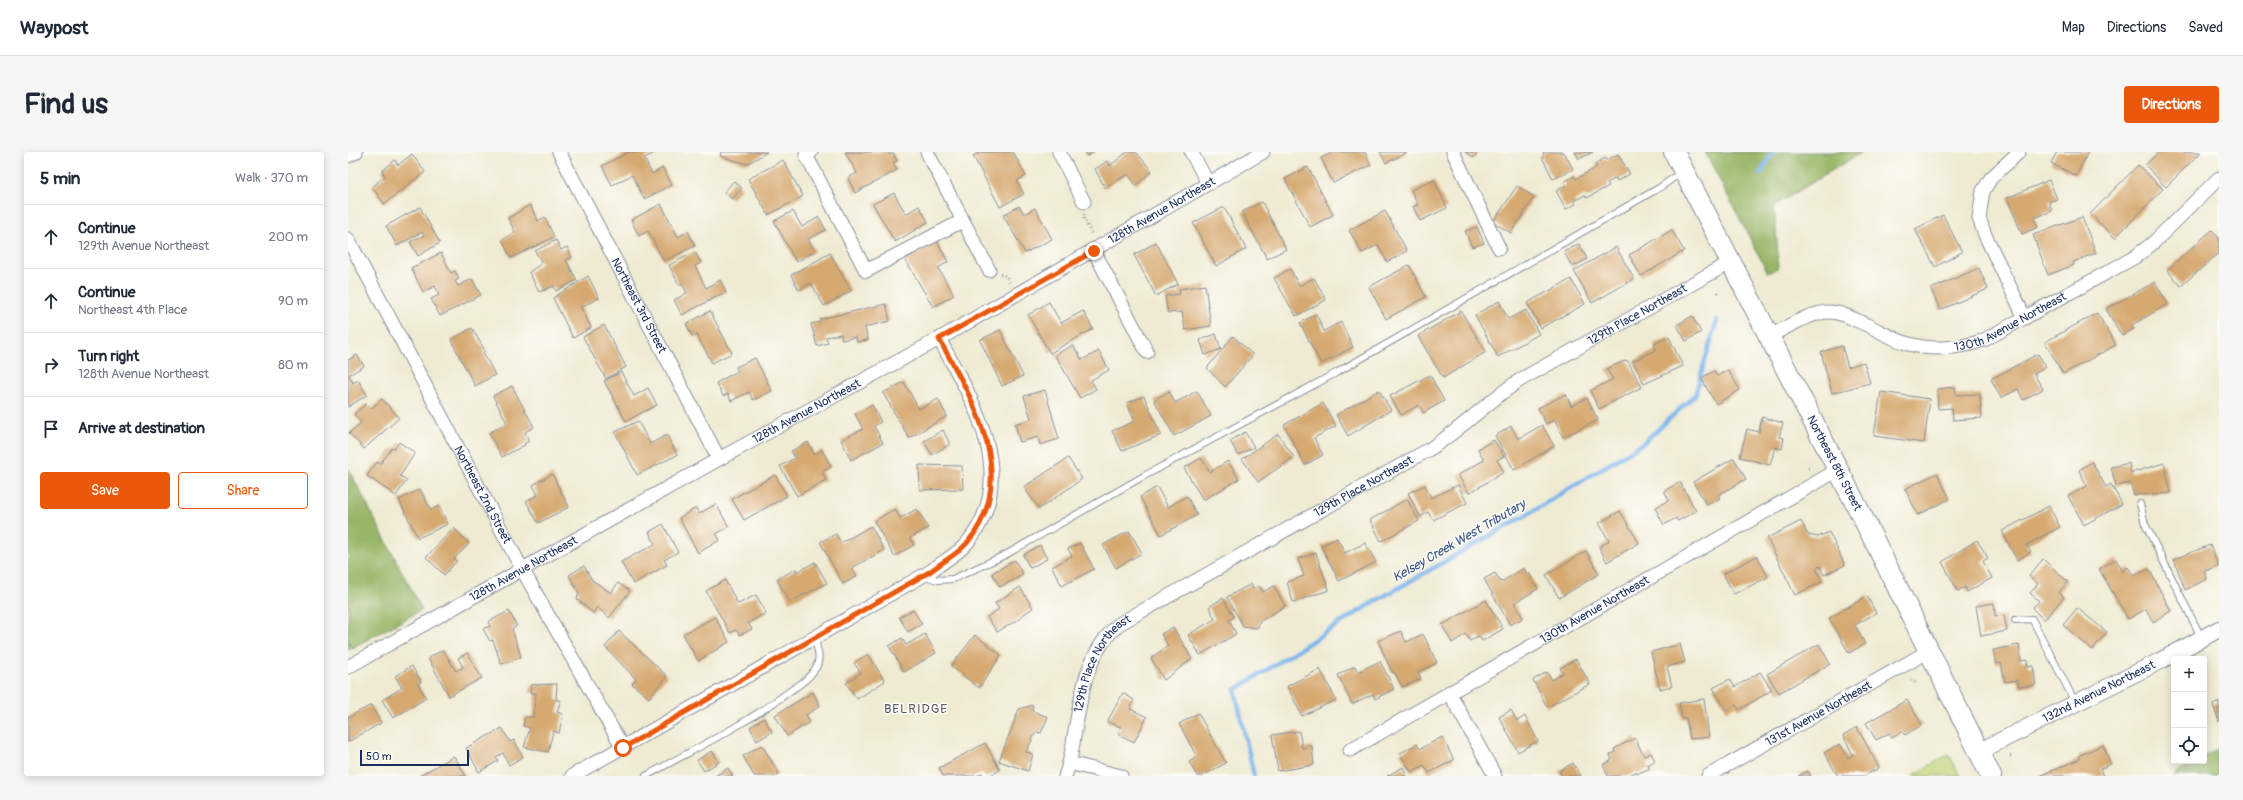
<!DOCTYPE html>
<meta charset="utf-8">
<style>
:root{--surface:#fff;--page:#f6f6f7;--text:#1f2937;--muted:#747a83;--line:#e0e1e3;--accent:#ea580c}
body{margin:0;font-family:Pangolin,sans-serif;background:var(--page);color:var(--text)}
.controls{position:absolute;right:12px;bottom:12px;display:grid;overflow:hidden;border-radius:4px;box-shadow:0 2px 10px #0003}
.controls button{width:36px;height:36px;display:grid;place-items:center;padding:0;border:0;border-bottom:1px solid var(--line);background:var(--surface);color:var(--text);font:20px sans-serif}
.scale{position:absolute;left:12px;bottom:10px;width:109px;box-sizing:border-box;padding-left:4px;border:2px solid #1b2f5e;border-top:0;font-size:11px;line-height:14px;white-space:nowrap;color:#1b2f5e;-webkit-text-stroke:3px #fdfcf7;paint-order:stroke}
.stop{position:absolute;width:12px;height:12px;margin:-9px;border:3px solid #ea580c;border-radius:50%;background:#fff}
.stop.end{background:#ea580c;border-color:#fff;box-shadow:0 1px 4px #0008}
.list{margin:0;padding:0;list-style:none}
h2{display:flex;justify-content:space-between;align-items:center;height:52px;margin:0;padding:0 16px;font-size:17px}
h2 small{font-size:13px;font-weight:400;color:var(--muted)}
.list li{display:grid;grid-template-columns:26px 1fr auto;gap:12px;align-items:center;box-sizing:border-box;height:64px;padding:0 16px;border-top:1px solid var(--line)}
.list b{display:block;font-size:15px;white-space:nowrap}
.list p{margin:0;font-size:13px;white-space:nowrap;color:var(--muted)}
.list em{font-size:13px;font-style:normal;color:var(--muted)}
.actions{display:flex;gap:8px;padding:12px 16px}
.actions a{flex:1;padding:9px 0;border:1px solid var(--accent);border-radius:4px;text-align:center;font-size:14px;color:var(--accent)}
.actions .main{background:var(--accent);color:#fff}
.icon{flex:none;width:22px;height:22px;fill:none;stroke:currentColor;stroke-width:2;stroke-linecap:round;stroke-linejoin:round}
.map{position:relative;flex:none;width:1871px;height:624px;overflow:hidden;border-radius:4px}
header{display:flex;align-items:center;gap:24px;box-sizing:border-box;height:56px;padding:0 20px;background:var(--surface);border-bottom:1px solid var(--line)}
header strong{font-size:19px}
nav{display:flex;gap:22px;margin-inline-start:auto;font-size:14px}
.intro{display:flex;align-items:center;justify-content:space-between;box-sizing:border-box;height:96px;padding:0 24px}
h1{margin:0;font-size:28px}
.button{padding:10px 18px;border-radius:4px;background:var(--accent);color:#fff;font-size:14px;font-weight:700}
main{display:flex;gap:24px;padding:0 24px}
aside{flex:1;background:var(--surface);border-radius:4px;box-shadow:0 2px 10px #0003}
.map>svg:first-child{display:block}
</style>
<header>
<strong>Waypost</strong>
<nav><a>Map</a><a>Directions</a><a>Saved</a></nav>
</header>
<div class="intro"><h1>Find us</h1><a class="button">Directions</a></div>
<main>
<aside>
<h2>5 min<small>Walk · 370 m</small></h2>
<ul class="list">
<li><svg class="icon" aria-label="ahead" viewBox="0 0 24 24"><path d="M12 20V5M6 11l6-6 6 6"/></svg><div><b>Continue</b><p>129th Avenue Northeast</p></div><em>200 m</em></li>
<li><svg class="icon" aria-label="ahead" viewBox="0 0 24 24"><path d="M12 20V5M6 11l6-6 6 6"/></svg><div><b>Continue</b><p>Northeast 4th Place</p></div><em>90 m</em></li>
<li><svg class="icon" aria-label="right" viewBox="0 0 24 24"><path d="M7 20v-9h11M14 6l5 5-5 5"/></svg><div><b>Turn right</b><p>128th Avenue Northeast</p></div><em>80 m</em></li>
<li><svg class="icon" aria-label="arrive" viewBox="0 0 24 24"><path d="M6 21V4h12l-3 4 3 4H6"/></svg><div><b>Arrive at destination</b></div></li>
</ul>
<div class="actions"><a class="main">Save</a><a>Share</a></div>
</aside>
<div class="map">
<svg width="1871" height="624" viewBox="0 0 1871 624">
<rect width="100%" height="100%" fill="#fdfcf7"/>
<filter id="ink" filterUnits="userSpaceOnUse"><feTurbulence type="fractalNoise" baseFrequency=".025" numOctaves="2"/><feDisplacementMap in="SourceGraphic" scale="8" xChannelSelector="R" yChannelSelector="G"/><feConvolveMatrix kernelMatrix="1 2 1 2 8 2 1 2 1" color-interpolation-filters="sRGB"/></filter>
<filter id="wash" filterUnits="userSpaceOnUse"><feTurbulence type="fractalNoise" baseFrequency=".012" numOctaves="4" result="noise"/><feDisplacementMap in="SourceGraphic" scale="16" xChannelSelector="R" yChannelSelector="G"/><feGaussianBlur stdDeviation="0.9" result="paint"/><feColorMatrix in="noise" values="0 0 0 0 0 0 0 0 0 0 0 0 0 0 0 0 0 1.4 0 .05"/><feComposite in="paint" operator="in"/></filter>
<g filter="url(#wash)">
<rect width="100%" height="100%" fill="#efebd3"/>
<!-- green -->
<path fill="#c0d478" stroke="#6e826b" d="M1601,602L1612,624H1564Z"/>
<!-- forest -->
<path fill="#98b668" stroke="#5a7263" d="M1357,0H1514L1426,54L1431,115L1420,121Z
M0,316L74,458L0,498Z
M1871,596V624H1825L1849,609H1856V605Z"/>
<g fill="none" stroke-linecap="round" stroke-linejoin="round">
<!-- stream -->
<path stroke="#7cb5ec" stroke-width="4.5" d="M1412,22L1425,0
M906,624L887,538L1024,451L1180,362L1294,292L1347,243L1369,168"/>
</g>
<g id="blocks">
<!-- building -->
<path fill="#d6a971" d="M281,0H304L305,2L296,6L304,22L315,16L324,33L296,47L284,23L264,33L254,14Z
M373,0H419L399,12L372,4Z
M497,0H540L542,3L545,1L549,9L545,11L549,18L507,41L500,26L509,21Z
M633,0H665L678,24L669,29L676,42L652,55L625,4Z
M737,0H746L739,4Z
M779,0H788L804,19L788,33L780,22L757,36L747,17L759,9L762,14Z
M986,0H1017L1023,13L985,31L973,6Z
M1032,0H1060L1038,11Z
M1117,0H1130L1126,6Z
M1195,0H1216L1225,17L1205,27L1194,5L1196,3Z
M1227,0H1245L1231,7Z
M1709,0H1740L1728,24L1703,11Z
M1811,0H1853L1818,35L1797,13Z
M64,2L77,20L36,52L24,35L37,24L34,19L47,8L50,13Z
M1270,2L1282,22L1269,29L1268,26L1259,31L1261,34L1239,46L1237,43L1226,49L1228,52L1218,57L1208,39L1218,33L1216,30L1226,24L1228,27L1249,15L1247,12L1257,6L1259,8Z
M435,8L455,44L420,63L400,27Z
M1790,13L1815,37L1767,86L1742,62Z
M960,15L985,63L962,75L937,27Z
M1086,28L1099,56L1072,69L1065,55L1070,53L1063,38Z
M1701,28L1709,47L1701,50L1704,59L1686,66L1690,75L1674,82L1659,46Z
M386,29L394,36L384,47L376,40Z
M1169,34L1186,45L1163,81L1145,70Z
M546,41L558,62L571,54L580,70L547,90L525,52Z
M914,50L938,97L919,107L894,60Z
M313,52L330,85L340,79L347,94L316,109L300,79L291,84L283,68Z
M182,53L190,69L197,65L206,85L163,106L154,88L167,80L160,66Z
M671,54L676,62L687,56L704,87L677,101L655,63Z
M72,55L92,91L70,104L62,90L76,83L74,80L49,94L38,74Z
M876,55L898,97L868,114L845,71Z
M445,59L454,75L471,65L478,78L460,87L467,99L448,110L426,69Z
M1037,59L1059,99L1039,110L1030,93L1014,101L1001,78Z
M1595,63L1614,100L1587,115L1567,77Z
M1734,65L1748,101L1725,110L1726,113L1700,123L1685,83Z
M1129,75L1136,91L1124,95L1117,79Z
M1324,78L1336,99L1293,124L1281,103Z
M1864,78L1871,86V101L1833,134L1819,118Z
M208,88L213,98L219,95L224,105L218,108L229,128L208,139L206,134L191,140L181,120L194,111L187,99Z
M589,89L600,110L590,116L606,143L585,155L557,107Z
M808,90L830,132L808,144L786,103Z
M1231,92L1239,107L1224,115L1216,100Z
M1268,95L1286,127L1244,151L1226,119Z
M347,100L353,111L347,114L358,136L372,128L378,140L334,163L326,148L339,141L334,131L331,133L321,113Z
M93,101L103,121L107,119L111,127L107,129L110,134L124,127L133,143L92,164L83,147L91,143L87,134L75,140L63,116Z
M482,101L503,139L476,154L463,131L451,138L443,123Z
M1061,113L1078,145L1038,167L1021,135Z
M1631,116L1640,137L1592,158L1583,137Z
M942,117L951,134L966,126L978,148L948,164L926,126Z
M240,124L251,146L233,155L243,176L225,186L205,146Z
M1223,127L1237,152L1193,176L1179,151Z
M1807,130L1820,152L1784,173L1786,177L1774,184L1758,157Z
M857,133L863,174L837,178L834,160L820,161L817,144L832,142L831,137Z
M1151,149L1160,167L1178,158L1191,182L1150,205L1127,163Z
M701,150L713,171L735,159L745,177L702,201L680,163Z
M538,152L542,169L517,175L520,188L509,190L508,185L494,188L493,182L478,185L480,191L469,194L463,172L472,170V167Z
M362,159L384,201L364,211L349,183L345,185L338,172Z
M1113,159L1138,200L1095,226L1070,184Z
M1749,161L1768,193L1715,222L1697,190Z
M968,162L976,179L993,170L1005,195L973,212L952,171Z
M1344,164L1353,180L1338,189L1329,173Z
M256,173L278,215L258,227L235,185Z
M124,176L137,199L135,200L147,223L127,234L103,188Z
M652,178L675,224L654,234L632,188Z
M868,182L873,197L857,203L852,188Z
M885,184L905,203L877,235L859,216Z
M1321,185L1335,214L1296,232L1285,209L1308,198L1306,192Z
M725,193L734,208L751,199L761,218L743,228L748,237L732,246L707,203Z
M1494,194L1500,215L1516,210L1522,231L1484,241L1473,200Z
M1690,202L1698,215L1686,222L1695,237L1675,248L1670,237L1653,246L1643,227Z
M9,203L16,214L1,223L5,231L10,228L19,243L0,255V208Z
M407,206L424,239L405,248L401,240L383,249L380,242L375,244L368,231L390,219L388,215Z
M1279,208L1294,235L1251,257L1242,239L1265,227L1258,217Z
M1380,218L1392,238L1368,252L1353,226L1366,219L1369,224Z
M273,220L286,244L300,236L309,253L278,269L256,229Z
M1082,223L1096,249L1075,261L1071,253L1053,263L1042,244Z
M556,230L571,257L590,247L599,264L561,286L535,241Z
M164,234L186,275L177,280L181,289L176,292L177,293L154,305L141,281L159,271L145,244Z
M1607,235L1608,243L1632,242L1634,266L1605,268L1604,256L1590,257L1589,237Z
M697,238L711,287L692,293L690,285L672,290L667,272L683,267L676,244Z
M1031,238L1043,258L1000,284L988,263Z
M821,239L827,251L849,239L863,264L826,284L806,248Z
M1533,240L1582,247L1576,291L1526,284Z
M1218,242L1223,254L1239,246L1250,268L1215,285L1207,268L1198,272L1190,256Z
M796,244L813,283L774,299L764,279L787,269L779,251Z
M34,247L51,266L16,297L1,281L13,271L6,262L18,252L23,257Z
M975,251L988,274L966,286L975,303L957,313L936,273Z
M524,253L533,270L526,274L535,291L503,308L493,288L515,277L507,262Z
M1414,265L1435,271L1431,285L1436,286L1434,297L1427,295L1422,313L1392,305L1399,277L1411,280Z
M290,269L302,292L319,283L329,303L289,323L267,280Z
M1194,273L1206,294L1166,318L1147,284L1163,274L1170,287Z
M595,278L602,292L584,303L576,289Z
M897,280L906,295L890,303L882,289Z
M930,282L946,305L910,330L894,307Z
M1146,288L1156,304L1149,308L1156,320L1121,341L1110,323L1136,308L1130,297Z
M51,290L67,301L52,324L59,328L48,344L19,324L29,310L32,312L44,296L46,297Z
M460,290L466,302L474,298L483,315L474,320L478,328L449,344L432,314L447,306L443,299Z
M720,306L734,327L691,357L676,335Z
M853,306L862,320L880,309L891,327L855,348L836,316Z
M1386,306L1398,327L1370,343L1372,346L1359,353L1345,330Z
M1744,310L1758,335L1763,332L1774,352L1736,373L1720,344L1739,334L1731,318Z
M1781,311L1783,321L1816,311L1823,341L1786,343L1782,331L1768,334L1763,315Z
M571,313L614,314L615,337L572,338Z
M1589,321L1602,347L1570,363L1557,337Z
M204,322L221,355L190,371L178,349L190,343L185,333Z
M427,323L439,344L396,368L384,347Z
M1332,330L1348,359L1330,369L1328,366L1316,373L1307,356L1321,348L1316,339Z
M1077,333L1083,346L1110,333L1119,351L1085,368L1080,360L1072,365L1060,341Z
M809,335L820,355L839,344L849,363L813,383L792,345Z
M72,337L83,358L91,354L100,372L70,386L51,348Z
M1059,347L1071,369L1033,389L1022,368Z
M368,352L381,375L368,382L372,388L350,401L331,366L348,356L351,362Z
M1701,354L1712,375L1678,393L1683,400L1669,408L1654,379Z
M547,357L552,366L569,357L580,376L562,386L566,393L546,404L526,369Z
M1272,359L1291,391L1259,410L1251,395L1261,389L1251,371Z
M1453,369L1460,383L1470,385L1481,380L1497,413L1476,423L1472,414L1468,416L1474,430L1447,443L1419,386Z
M315,372L330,400L316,408L319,413L285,432L273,410L307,392L301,380Z
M523,374L536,398L504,416L509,424L495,432L472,390L488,382L493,391Z
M106,376L121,392L106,407L109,409L96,423L78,405Z
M781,379L794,401L768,416L755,393Z
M989,386L997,401L1017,391L1028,410L991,429L973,394Z
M1629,388L1640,406L1635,409L1644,426L1619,440L1617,435L1610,439L1594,410Z
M732,391L746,417L714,434L704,415L724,404L720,397Z
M692,393L699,407L682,416L675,403Z
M1862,393L1870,414L1856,419L1859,427L1837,438L1826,407Z
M1238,399L1251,422L1211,446L1198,423Z
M968,401L981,438L945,450L939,430L956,424L950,407Z
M1409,404L1420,425L1386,442L1375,422Z
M1695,407L1720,430L1711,440L1716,445L1696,468L1684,456L1691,449L1682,441L1690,432L1681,424Z
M1768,407L1775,420L1780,415L1786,424L1801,417L1823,459L1805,470L1798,457L1780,467L1751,417Z
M667,408L675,423L652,435L644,421Z
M467,410L479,431L442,450L429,427L448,417L449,420Z
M236,414L244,428L263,441L270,431L282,439L261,466L249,455L245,461L229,447L231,441L221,423Z
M1176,416L1179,422L1181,421L1190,437L1166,451L1175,466L1162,473L1136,427L1147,421L1153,430Z
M377,428L390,452L408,443L418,461L400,471L404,477L392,483L388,478L382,481L358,439Z
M903,432L905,437L911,434L915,440L926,434L937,454L912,469L910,475L908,476L895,474L879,445Z
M672,435L685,456L672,465L673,466L649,480L639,465L651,457L647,451Z
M1519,444L1528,461L1507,473L1517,492L1501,501L1481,466Z
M875,446L886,465L881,468L888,482L852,503L840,483L867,467L861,455Z
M1138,448L1155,477L1134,489L1131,484L1122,489L1118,482L1104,491L1094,473Z
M1646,451L1647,464L1656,463L1659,479L1633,484L1628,454Z
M1729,456L1759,480L1744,498L1715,473Z
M565,458L574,472L560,480L551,465Z
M161,459L169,474L164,477L173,505L153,512L145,488L142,489L135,477L142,474L140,470Z
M367,465L381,490L350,509L335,482Z
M825,475L844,507L816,528L803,506L820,494L813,482Z
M271,479L319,524L301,546L284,532L288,527L257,495Z
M1053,479L1058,490L1075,482L1089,511L1070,520L1073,527L1054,535L1047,521L1044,520L1030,489Z
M577,482L588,501L556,520L541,494L554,486L558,493Z
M627,483L653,503L631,536L603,514Z
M1332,492L1337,510L1319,515L1324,534L1312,537L1303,500Z
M1471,492L1482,512L1431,541L1419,522Z
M1671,493L1673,509L1679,508L1680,515L1685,514L1688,533L1671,535L1669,528L1657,530L1653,511L1648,512L1645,498Z
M95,498L108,519L115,515L110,506L119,501L134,526L101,544L80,506Z
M520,502L537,529L509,547L498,531L513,521L506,511Z
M1228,507L1242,532L1199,555L1185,528L1199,520L1204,528L1215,521L1212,516Z
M1032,509L1046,537L1027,547L1025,542L1004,552L990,523L1007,514L1010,520Z
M64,514L73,530L70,532L78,546L45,566L34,548L54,536L47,524Z
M972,517L988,548L954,564L939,534Z
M1412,520L1424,538L1391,558L1388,553L1379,559L1365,536L1382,527L1387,535Z
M209,532L208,548H213L209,560L215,562L211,581L205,579L200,600L176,595L182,576L175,574L177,565H185L188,541H182L183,533Z
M465,540L472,554L458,563L462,570L439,584L427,563Z
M775,541L786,548L782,557L799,565L786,590L770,582L773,575L759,570Z
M1356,547L1361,585L1342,587L1338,566L1334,567L1331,551Z
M1559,548L1574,573L1557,583L1554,580L1544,586L1541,581L1528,588L1518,571Z
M1871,550V570L1865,553Z
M23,553L33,571L0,590V564L1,565Z
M685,553L684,559L700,565L693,581L688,580L678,600L685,602L680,619L651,609L671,557Z
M1163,558L1169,569L1177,564L1190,589L1170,600L1151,565Z
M850,561L878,611L854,624H849L841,610L849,605L831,572Z
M416,566L424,580L409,589L402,575Z
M1509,575L1531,616L1516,624H1490L1476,601L1492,592L1500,606L1505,603L1495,583Z
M154,576L162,590L166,588L175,605L161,613L155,601L148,605L150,609L131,620L118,596Z
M951,579L954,596L964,594L966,613L930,619L924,583Z
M1094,585L1106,608L1081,621L1076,613L1063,620L1052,601L1069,592L1072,597Z
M1287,586L1296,604L1303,601L1307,609L1299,613L1302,616L1289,622L1288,620L1279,624H1260L1255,613L1264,608L1262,603L1267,600L1266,597Z
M637,591L652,618L641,624H636L634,621L629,624H595L591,616Z
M414,593L431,622L427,624H406L395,604Z
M1755,593L1763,612L1752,617L1755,624H1691L1732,607L1730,604Z
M364,599L371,610L356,619L349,608Z
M106,604L118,624H71Z
M1225,611L1233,624H1214L1211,619Z
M1055,615L1059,624H1039Z
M380,616L385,624H367Z
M1460,619L1463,624H1450Z"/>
</g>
</g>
<g filter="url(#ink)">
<use href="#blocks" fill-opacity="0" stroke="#858d98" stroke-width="1"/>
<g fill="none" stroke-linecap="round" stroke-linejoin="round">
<defs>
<path id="service" d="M1792,352L1797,372L1853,485
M576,424L590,428L605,427L659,402L796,324L988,221L1311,36L1334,20
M1667,468L1684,467L1727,550
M298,624C346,597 397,573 442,539C451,533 461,527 467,517C474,507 469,496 466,485"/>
<g id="minor">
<path id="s1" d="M211,0L371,307"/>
<path d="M463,0L458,3L518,119L614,69"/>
<path d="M579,0L641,118"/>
<path d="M711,0L736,50"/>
<path d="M843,0L860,31"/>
<path d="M1105,0L1151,96"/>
<path d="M1671,0L1643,26L1635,39L1631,66L1637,83L1677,166"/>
<path d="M0,4L8,0"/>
<path id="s2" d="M0,87L174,417L275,596"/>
<path d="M746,99L799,200"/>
<path id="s3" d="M1422,184C1440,175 1460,161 1481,160C1494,160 1507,168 1519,173C1532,179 1546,188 1561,192C1584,199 1614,196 1636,188L1787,105L1805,91L1871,26"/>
<path id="s4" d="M0,515L371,307L591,187L915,0"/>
<path d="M1101,540L1147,624"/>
<path id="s5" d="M1002,598L1490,318"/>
<path d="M721,611L773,624"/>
<path d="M224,624L583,419C594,410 610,402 619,391C673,327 625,248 591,187"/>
<path id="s6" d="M717,624C722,612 724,599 726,585C733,543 738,501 771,472L1080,298C1113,278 1140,249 1172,228L1383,110"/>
<path id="s7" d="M1360,624L1581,499"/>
</g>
<g id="tertiary">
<path id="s8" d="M1630,600L1812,509L1871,477"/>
</g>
<g id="primary">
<path id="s9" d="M1326,0L1514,364L1643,624"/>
</g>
</defs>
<!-- service casing -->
<use href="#service" stroke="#858d98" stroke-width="8"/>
<!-- minor casing -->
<use href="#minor" stroke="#858d98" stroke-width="15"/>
<!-- tertiary casing -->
<use href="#tertiary" stroke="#858d98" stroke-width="18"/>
<!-- primary casing -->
<use href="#primary" stroke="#858d98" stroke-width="22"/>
<!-- path -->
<path stroke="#858d98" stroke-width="2.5" stroke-dasharray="1 3" stroke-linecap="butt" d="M736,62V67L744,83
M652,122L658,124L663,132
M1369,141L1370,137
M1460,316H1462
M0,490L6,496
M1563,528L1568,531
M1662,604L1665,605"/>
<!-- service -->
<use href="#service" stroke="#fff" stroke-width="6"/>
<!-- minor -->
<use href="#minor" stroke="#fff" stroke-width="13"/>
<!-- tertiary -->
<use href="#tertiary" stroke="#fff" stroke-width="16"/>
<!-- primary -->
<use href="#primary" stroke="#fff" stroke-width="20"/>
</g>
</g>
<g fill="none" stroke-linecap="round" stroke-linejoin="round" filter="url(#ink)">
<!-- route -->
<path stroke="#ea580c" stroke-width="5" d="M275,596L583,419C594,410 610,402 619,391C673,327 625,248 591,187L746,99"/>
</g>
<g text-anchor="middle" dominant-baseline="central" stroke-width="3" stroke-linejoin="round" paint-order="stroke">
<!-- street labels -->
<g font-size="12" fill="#1b2f5e" stroke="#fdfcf7">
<text stroke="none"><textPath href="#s4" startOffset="933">128th Avenue Northeast</textPath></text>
<text stroke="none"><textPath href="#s1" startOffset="173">Northeast 3rd Street</textPath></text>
<text stroke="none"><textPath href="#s6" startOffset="769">129th Place Northeast</textPath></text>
<text stroke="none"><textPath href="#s3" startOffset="258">130th Avenue Northeast</textPath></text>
<text stroke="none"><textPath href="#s4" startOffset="525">128th Avenue Northeast</textPath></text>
<text stroke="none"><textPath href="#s9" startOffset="350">Northeast 8th Street</textPath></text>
<text stroke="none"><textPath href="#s6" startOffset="445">129th Place Northeast</textPath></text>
<text stroke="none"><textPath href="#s2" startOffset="289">Northeast 2nd Street</textPath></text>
<text stroke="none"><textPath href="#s4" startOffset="201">128th Avenue Northeast</textPath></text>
<text stroke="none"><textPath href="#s5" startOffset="282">130th Avenue Northeast</textPath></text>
<text stroke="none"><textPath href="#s6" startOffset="121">129th Place Northeast</textPath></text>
<text stroke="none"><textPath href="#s8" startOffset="135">132nd Avenue Northeast</textPath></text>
<text stroke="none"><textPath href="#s7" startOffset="127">131st Avenue Northeast</textPath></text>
</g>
<!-- water labels -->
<g font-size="13" font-style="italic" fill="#385789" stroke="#fdfcf7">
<text transform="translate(1111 389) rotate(-30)">Kelsey Creek West Tributary</text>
</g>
<!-- neighbourhood labels -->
<g font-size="13" letter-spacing="1" fill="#5c5a65" stroke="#fdfcf7">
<text x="568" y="557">BELRIDGE</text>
</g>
</g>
</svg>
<div class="controls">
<button>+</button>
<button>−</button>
<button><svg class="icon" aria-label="locate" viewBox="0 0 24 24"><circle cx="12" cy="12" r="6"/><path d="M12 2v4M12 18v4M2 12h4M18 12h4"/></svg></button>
</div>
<div class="scale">50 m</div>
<div class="stop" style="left:275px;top:596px"></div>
<div class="stop end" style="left:746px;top:99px"></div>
</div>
</main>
